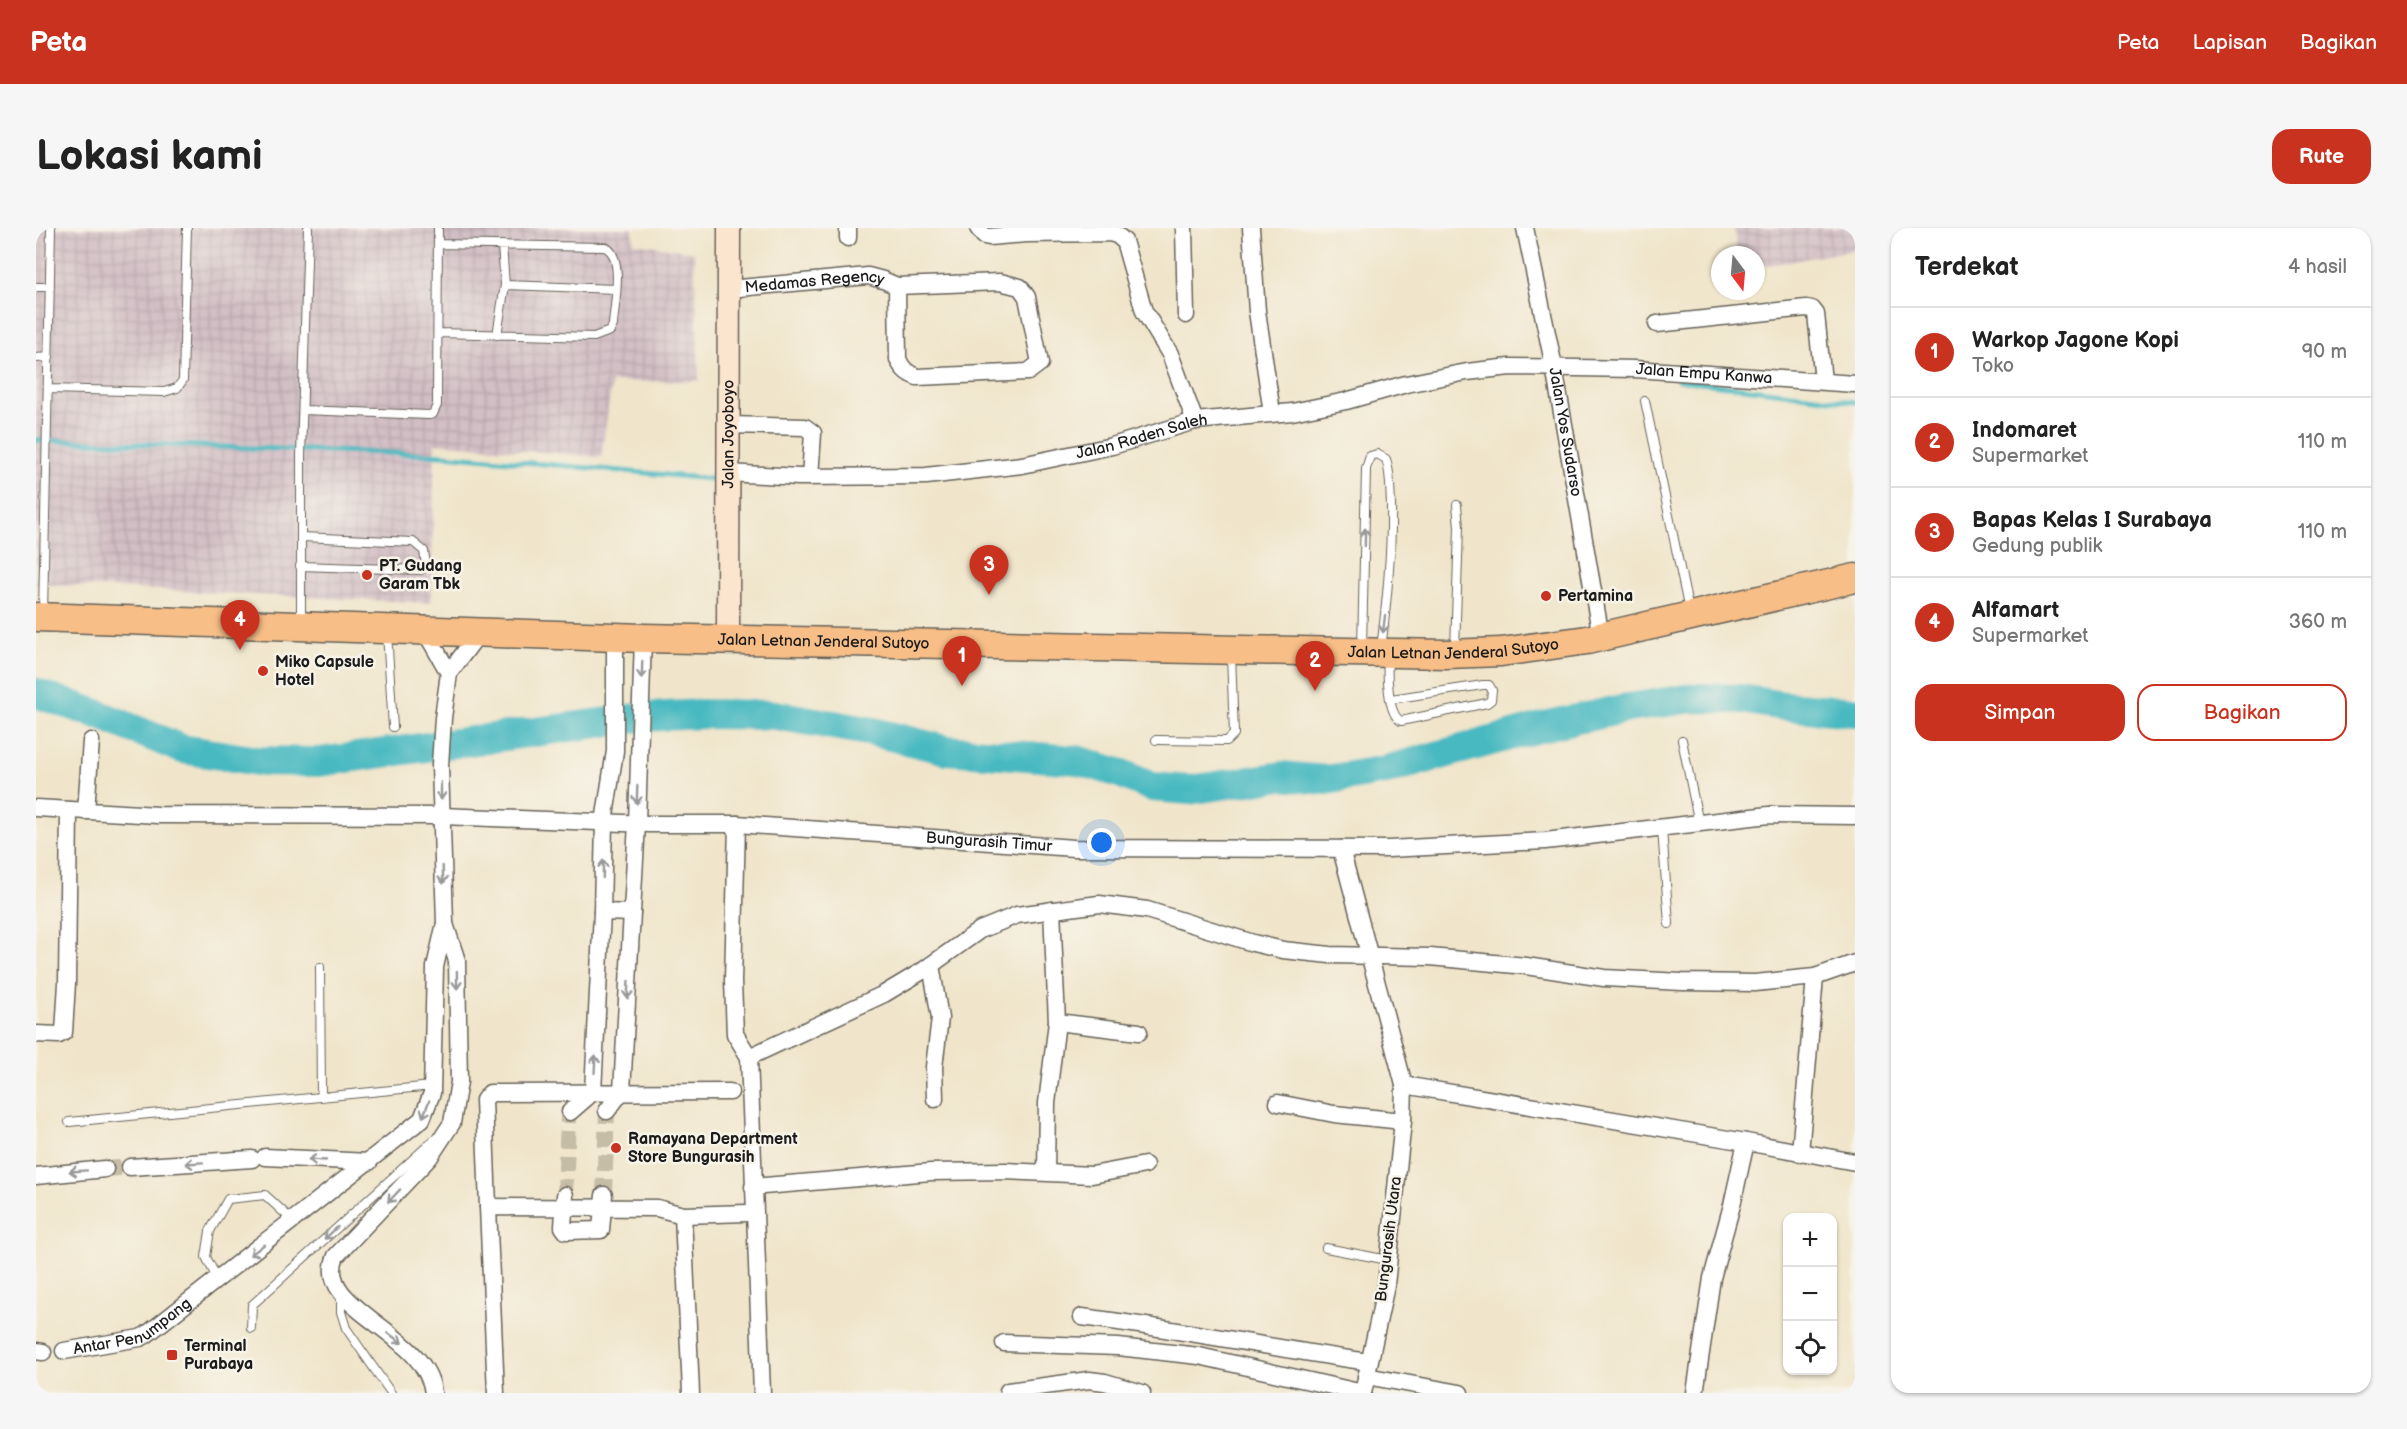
<!DOCTYPE html>
<html lang="id">
<meta charset="utf-8">
<style>
:root{--surface:#fff;--page:#f6f6f6;--text:#222;--muted:#767676;--line:#e0e0e0;--accent:#c8321e}
body{margin:0;font-family:"Balsamiq Sans",sans-serif;background:var(--page);color:var(--text)}
.controls{position:absolute;right:18px;bottom:18px;display:grid;overflow:hidden;border-radius:12px;box-shadow:0 2px 4px #0004}
.controls button{width:54px;height:54px;display:grid;place-items:center;padding:0;border:0;border-bottom:2px solid var(--line);background:var(--surface);color:var(--text);font:30px sans-serif}
.compass{position:absolute;left:1675px;top:18px;width:54px;height:54px;border-radius:50%;background:var(--surface);box-shadow:0 2px 4px #0004;rotate:164deg}
.you{position:absolute;left:1066px;top:615px;width:21px;height:21px;margin:-15px;border:4px solid #fff;border-radius:50%;background:#1a73e8;box-shadow:0 0 0 9px #1a73e833}
.badge{display:grid;place-items:center;width:39px;height:39px;border-radius:50%;background:var(--accent);color:#fff;font-size:20px;font-weight:700}
.pin{position:absolute;translate:-50% -50px;filter:drop-shadow(0 2px 3px #0008)}
.pin::after{content:'';position:absolute;top:32px;width:21px;height:18px;background:inherit;clip-path:polygon(0 0,100% 0,50% 100%)}
.list{margin:0;padding:0;list-style:none}
h2{display:flex;justify-content:space-between;align-items:center;height:78px;margin:0;padding:0 24px;font-size:26px}
h2 small{font-size:20px;font-weight:400;color:var(--muted)}
.list li{display:grid;grid-template-columns:39px 1fr auto;gap:18px;align-items:center;box-sizing:border-box;height:90px;padding:0 24px;border-top:2px solid var(--line)}
.list b{display:block;font-size:22px;white-space:nowrap}
.list p{margin:0;font-size:20px;white-space:nowrap;color:var(--muted)}
.list em{font-size:20px;font-style:normal;color:var(--muted)}
.actions{display:flex;gap:12px;padding:18px 24px}
.actions a{flex:1;padding:14px 0;border:2px solid var(--accent);border-radius:18px;text-align:center;font-size:21px;color:var(--accent)}
.actions .main{background:var(--accent);color:#fff}
.icon{flex:none;width:33px;height:33px;fill:none;stroke:currentColor;stroke-width:2;stroke-linecap:round;stroke-linejoin:round}
.map{position:relative;flex:none;width:1819px;height:1165px;overflow:hidden;border-radius:18px}
header{display:flex;align-items:center;gap:36px;box-sizing:border-box;height:84px;padding:0 30px;background:var(--accent);color:#fff}
header strong{font-size:28px}
nav{display:flex;gap:33px;margin-inline-start:auto;font-size:21px}
.intro{display:flex;align-items:center;justify-content:space-between;box-sizing:border-box;height:144px;padding:0 36px}
h1{margin:0;font-size:42px}
.button{padding:15px 27px;border-radius:18px;background:var(--accent);color:#fff;font-size:21px;font-weight:700}
main{display:flex;gap:36px;padding:0 36px}
aside{flex:1;background:var(--surface);border-radius:18px;box-shadow:0 2px 4px #0004}
.map>svg:first-child{display:block}
</style>
<header>
<strong>Peta</strong>
<nav><a>Peta</a><a>Lapisan</a><a>Bagikan</a></nav>
</header>
<div class="intro"><h1>Lokasi kami</h1><a class="button">Rute</a></div>
<main>
<div class="map">
<svg width="1819" height="1165" viewBox="0 0 1819 1165">
<defs>
<pattern id="industrial-grid" width="8" height="8" patternUnits="userSpaceOnUse" patternTransform="scale(1.5)"><rect width="8" height="8" fill="#d2bec5"/><path d="M0 4h8M4 0v8" fill="none" stroke="#b4a3a9"/></pattern>
</defs>
<rect width="100%" height="100%" fill="#f7f3e8"/>
<filter id="ink" filterUnits="userSpaceOnUse"><feTurbulence type="fractalNoise" baseFrequency=".0167" numOctaves="2"/><feDisplacementMap in="SourceGraphic" scale="12" xChannelSelector="R" yChannelSelector="G"/><feConvolveMatrix kernelMatrix="1 2 1 2 8 2 1 2 1" color-interpolation-filters="sRGB"/></filter>
<filter id="wash" filterUnits="userSpaceOnUse"><feTurbulence type="fractalNoise" baseFrequency=".008" numOctaves="4" result="noise"/><feDisplacementMap in="SourceGraphic" scale="24" xChannelSelector="R" yChannelSelector="G"/><feGaussianBlur stdDeviation="1.35" result="paint"/><feColorMatrix in="noise" values="0 0 0 0 0 0 0 0 0 0 0 0 0 0 0 0 0 1.4 0 .05"/><feComposite in="paint" operator="in"/></filter>
<g filter="url(#wash)">
<rect width="100%" height="100%" fill="#f0e5ca"/>
<!-- industrial -->
<path fill="url(#industrial-grid)" d="M0,0H597L598,15L658,24L663,153L576,154L565,229L399,215L395,375L0,356Z
M1698,0H1819V22L1720,39V27H1701Z"/>
<g fill="none" stroke-linecap="round" stroke-linejoin="round">
<!-- stream -->
<path stroke="#4ab9c1" stroke-width="5" d="M1642,152L1819,174
M0,212L408,227L687,252"/>
<!-- river -->
<path stroke="#4ab9c1" stroke-width="30" d="M0,465L64,487L146,521L222,533L283,534L607,489L667,486L739,487L838,504L910,522L1041,532L1086,546L1116,559L1153,562L1246,548L1290,552L1350,542L1513,497L1592,480L1657,470L1705,471L1748,478L1819,484"/>
</g>
</g>
<g filter="url(#ink)">
<g fill="none" stroke-linecap="round" stroke-linejoin="round">
<!-- street-tunnel -->
<path stroke="#c6bda7" stroke-width="16" stroke-dasharray="16 8" stroke-linecap="butt" d="M69,941L94,939
M529,967L532,890L534,884
M568,967L571,883"/>
<defs>
<path id="lane" d="M466,17L469,57L580,61
M0,59H14
M402,105L558,109L574,103L577,97C578,79 589,27 569,19L402,16
M461,107L469,57
M0,130L13,129
M13,161L128,164L141,160L147,152L151,0
M1609,173L1653,383
M267,182L393,187L397,186L401,177L402,0
M264,338L385,342L390,337L388,323L377,314L265,309
M7,386L15,0
M265,395V228L272,0
M351,405L357,499
M1326,420L1330,241L1334,228L1341,226L1350,231C1355,246 1354,261 1355,277C1356,325 1351,373 1345,421
M1419,422L1423,299L1421,277
M1352,429C1351,444 1351,486 1365,493L1451,475L1455,472L1456,462L1453,457H1447L1355,471
M1120,512L1191,513L1198,506L1195,426
M1646,512L1663,596
M1626,601L1633,696
M284,739L285,868
M33,894L396,858
M1290,1020L1352,1032
M182,1052L170,1029L174,1003L192,971L229,967L257,993
M305,1067V1084L310,1100L355,1165
M215,1100L216,1077L398,912"/>
<g id="street">
<path d="M812,0V10"/>
<path d="M942,0L948,8L953,9L990,6L1074,5L1081,7L1088,13L1108,83L1134,126L1159,193"/>
<path d="M1148,0L1150,87"/>
<path d="M1215,0L1221,83L1236,185"/>
<path id="s1" d="M1489,0L1518,139L1565,409"/>
<path id="s2" d="M693,61L832,48L847,52L861,58L862,131C866,141 871,145 881,149L992,144L1004,135L991,69L984,59L964,54L861,58"/>
<path d="M1621,96L1770,80L1776,81L1780,86L1787,153"/>
<path d="M692,197L769,199L777,205L774,249"/>
<path id="s3" d="M692,245L763,249L890,248L986,237L1076,218L1159,193L1256,184L1310,173L1370,156L1431,144L1474,139L1599,141L1819,156"/>
<path d="M389,403L413,445"/>
<path id="s4" d="M0,580L122,587L405,588L613,596H701L1038,620L1352,621L1509,613L1733,587L1819,588"/>
<path d="M50,583L55,513"/>
<path d="M701,596L697,753L699,806L713,829L726,1165"/>
<path d="M1305,621L1368,857L1367,893L1350,1057L1327,1165"/>
<path d="M1016,682L1021,794L1103,804"/>
<path d="M566,684L596,685"/>
<path d="M895,737L904,790L898,839L899,871"/>
<path d="M0,806L23,807L28,804L31,755L33,582"/>
<path d="M713,829L848,766L888,742L944,702L981,687L1063,676L1111,682L1217,715L1247,722L1294,727L1394,729L1490,738L1568,750L1646,754L1719,755L1779,749L1819,735"/>
<path d="M1368,857L1710,914L1819,934"/>
<path d="M1242,875L1298,886L1367,893"/>
<path d="M571,883L586,863L601,595L607,410"/>
<path d="M534,884L557,864L566,684L568,594L579,523V409"/>
<path d="M1764,925L1779,749"/>
<path d="M229,929L333,934"/>
<path d="M94,939L216,931"/>
<path d="M1010,944L1011,875L1021,794"/>
<path d="M0,948L69,941"/>
<path d="M717,959L895,944L969,943L1056,947L1109,937"/>
<path d="M529,967L527,999L530,1003L565,1002L568,967"/>
<path d="M452,979L448,872L454,865L694,864"/>
<path d="M647,987L711,985"/>
<path d="M1046,1089C1142,1101 1237,1120 1333,1134"/>
<path d="M968,1115L1082,1119L1163,1128L1327,1165"/>
<path d="M0,1123L7,1124"/>
<path id="s5" d="M28,1123L104,1110L110,1107L386,891L396,865L399,739L409,695L404,537L407,490L413,445L443,405"/>
<path d="M1330,1148L1424,1165"/>
<path d="M972,1163L1053,1152L1069,1154L1106,1165"/>
<path d="M397,1165C392,1105 276,1080 300,1028L393,930L416,895L423,854L421,733L409,696"/>
<path d="M460,1165L452,979L621,980L647,987L655,1165"/>
<path d="M1659,1165L1676,1050L1696,977L1710,914"/>
</g>
<g id="secondary">
<path id="s6" d="M692,412L693,0"/>
</g>
<g id="highway">
<path id="s7" d="M0,389L607,410L1410,426L1465,424L1551,412L1819,350"/>
</g>
</defs>
<!-- lane casing -->
<use href="#lane" stroke="#666259" stroke-width="10"/>
<!-- street casing -->
<use href="#street" stroke="#666259" stroke-width="19"/>
<!-- secondary casing -->
<use href="#secondary" stroke="#666259" stroke-width="25"/>
<!-- highway casing -->
<use href="#highway" stroke="#666259" stroke-width="31"/>
<!-- lane -->
<use href="#lane" stroke="#fff" stroke-width="8"/>
<!-- street -->
<use href="#street" stroke="#fff" stroke-width="16"/>
<!-- secondary -->
<use href="#secondary" stroke="#fce5cf" stroke-width="22"/>
<!-- highway -->
<use href="#highway" stroke="#f7be87" stroke-width="28"/>
</g>
<!-- one-way arrows -->
<defs><path id="oneway-shaft" d="M-6 0H5M1.5-3L5.5 0L1.5 3" fill="none" stroke-width="1.6" stroke-linecap="round" stroke-linejoin="round" transform="scale(1.5)"/></defs>
<g stroke="#999">
<use href="#oneway-shaft" transform="translate(1329 309) rotate(-89)"/>
<use href="#oneway-shaft" transform="translate(1348 396) rotate(97)"/>
<use href="#oneway-shaft" transform="translate(606 442) rotate(92)"/>
<use href="#oneway-shaft" transform="translate(405 563) rotate(89)"/>
<use href="#oneway-shaft" transform="translate(601 567) rotate(92)"/>
<use href="#oneway-shaft" transform="translate(567 641) rotate(-89)"/>
<use href="#oneway-shaft" transform="translate(407 647) rotate(88)"/>
<use href="#oneway-shaft" transform="translate(421 752) rotate(89)"/>
<use href="#oneway-shaft" transform="translate(592 762) rotate(93)"/>
<use href="#oneway-shaft" transform="translate(559 836) rotate(-87)"/>
<use href="#oneway-shaft" transform="translate(390 881) rotate(111)"/>
<use href="#oneway-shaft" transform="translate(281 932) rotate(-177)"/>
<use href="#oneway-shaft" transform="translate(158 935) rotate(176)"/>
<use href="#oneway-shaft" transform="translate(42 943) rotate(176)"/>
<use href="#oneway-shaft" transform="translate(358 968) rotate(133)"/>
<use href="#oneway-shaft" transform="translate(295 1005) rotate(138)"/>
<use href="#oneway-shaft" transform="translate(221 1022) rotate(142)"/>
<use href="#oneway-shaft" transform="translate(359 1110) rotate(36)"/>
</g>
</g>
<!-- markers -->
<g fill="#c8321e" stroke="#f7f3e8" stroke-width="2">
<circle cx="331" cy="347" r="6"/>
<circle cx="1510" cy="368" r="6"/>
<circle cx="227" cy="443" r="6"/>
<circle cx="580" cy="920" r="6"/>
<rect x="130" y="1121" width="12" height="12" rx="3"/>
</g>
<g text-anchor="middle" dominant-baseline="central" stroke-width="5" stroke-linejoin="round" paint-order="stroke">
<!-- street labels -->
<g font-size="16" fill="#1c1c1c" stroke="#f7f3e8">
<text stroke="none"><textPath href="#s2" startOffset="86">Medamas Regency</textPath></text>
<text stroke="none"><textPath href="#s3" startOffset="988">Jalan Empu Kanwa</textPath></text>
<text stroke="none"><textPath href="#s1" startOffset="208">Jalan Yos Sudarso</textPath></text>
<text stroke="none"><textPath href="#s6" startOffset="206">Jalan Joyoboyo</textPath></text>
<text stroke="none"><textPath href="#s3" startOffset="418">Jalan Raden Saleh</textPath></text>
<text stroke="none"><textPath href="#s7" startOffset="788">Jalan Letnan Jenderal Sutoyo</textPath></text>
<text stroke="none"><textPath href="#s7" startOffset="1418">Jalan Letnan Jenderal Sutoyo</textPath></text>
<text stroke="none"><textPath href="#s4" startOffset="954">Bungurasih Timur</textPath></text>
<text transform="translate(1353 1011) rotate(-83)">Bungurasih Utara</text>
<text stroke="none"><textPath href="#s5" startOffset="74">Antar Penumpang</textPath></text>
</g>
<!-- poi labels -->
<g font-size="16" font-weight="bold" fill="#1c1c1c" stroke="#f7f3e8" text-anchor="start">
<text x="343" y="338">PT. Gudang<tspan x="343" dy="18">Garam Tbk</tspan></text>
<text x="1522" y="368">Pertamina</text>
<text x="239" y="434">Miko Capsule<tspan x="239" dy="18">Hotel</tspan></text>
<text x="592" y="911">Ramayana Department<tspan x="592" dy="18">Store Bungurasih</tspan></text>
<text x="148" y="1118">Terminal<tspan x="148" dy="18">Purabaya</tspan></text>
</g>
</g>
</svg>
<div class="controls">
<button>+</button>
<button>−</button>
<button><svg class="icon" aria-label="locate" viewBox="0 0 24 24"><circle cx="12" cy="12" r="6"/><path d="M12 2v4M12 18v4M2 12h4M18 12h4"/></svg></button>
</div>
<svg class="compass" viewBox="-18 -18 36 36"><path d="M0-13l5 13h-10z" fill="#e53935"/><path d="M0 13l5-13h-10z" fill="#767676"/></svg>
<div class="you"></div>
<div class="pin badge" style="left:926px;top:458px">1</div>
<div class="pin badge" style="left:1279px;top:463px">2</div>
<div class="pin badge" style="left:953px;top:367px">3</div>
<div class="pin badge" style="left:204px;top:422px">4</div>
</div>
<aside>
<h2>Terdekat<small>4 hasil</small></h2>
<ul class="list">
<li><span class="badge">1</span><div><b>Warkop Jagone Kopi</b><p>Toko</p></div><em>90 m</em></li>
<li><span class="badge">2</span><div><b>Indomaret</b><p>Supermarket</p></div><em>110 m</em></li>
<li><span class="badge">3</span><div><b>Bapas Kelas I Surabaya</b><p>Gedung publik</p></div><em>110 m</em></li>
<li><span class="badge">4</span><div><b>Alfamart</b><p>Supermarket</p></div><em>360 m</em></li>
</ul>
<div class="actions"><a class="main">Simpan</a><a>Bagikan</a></div>
</aside>
</main>
